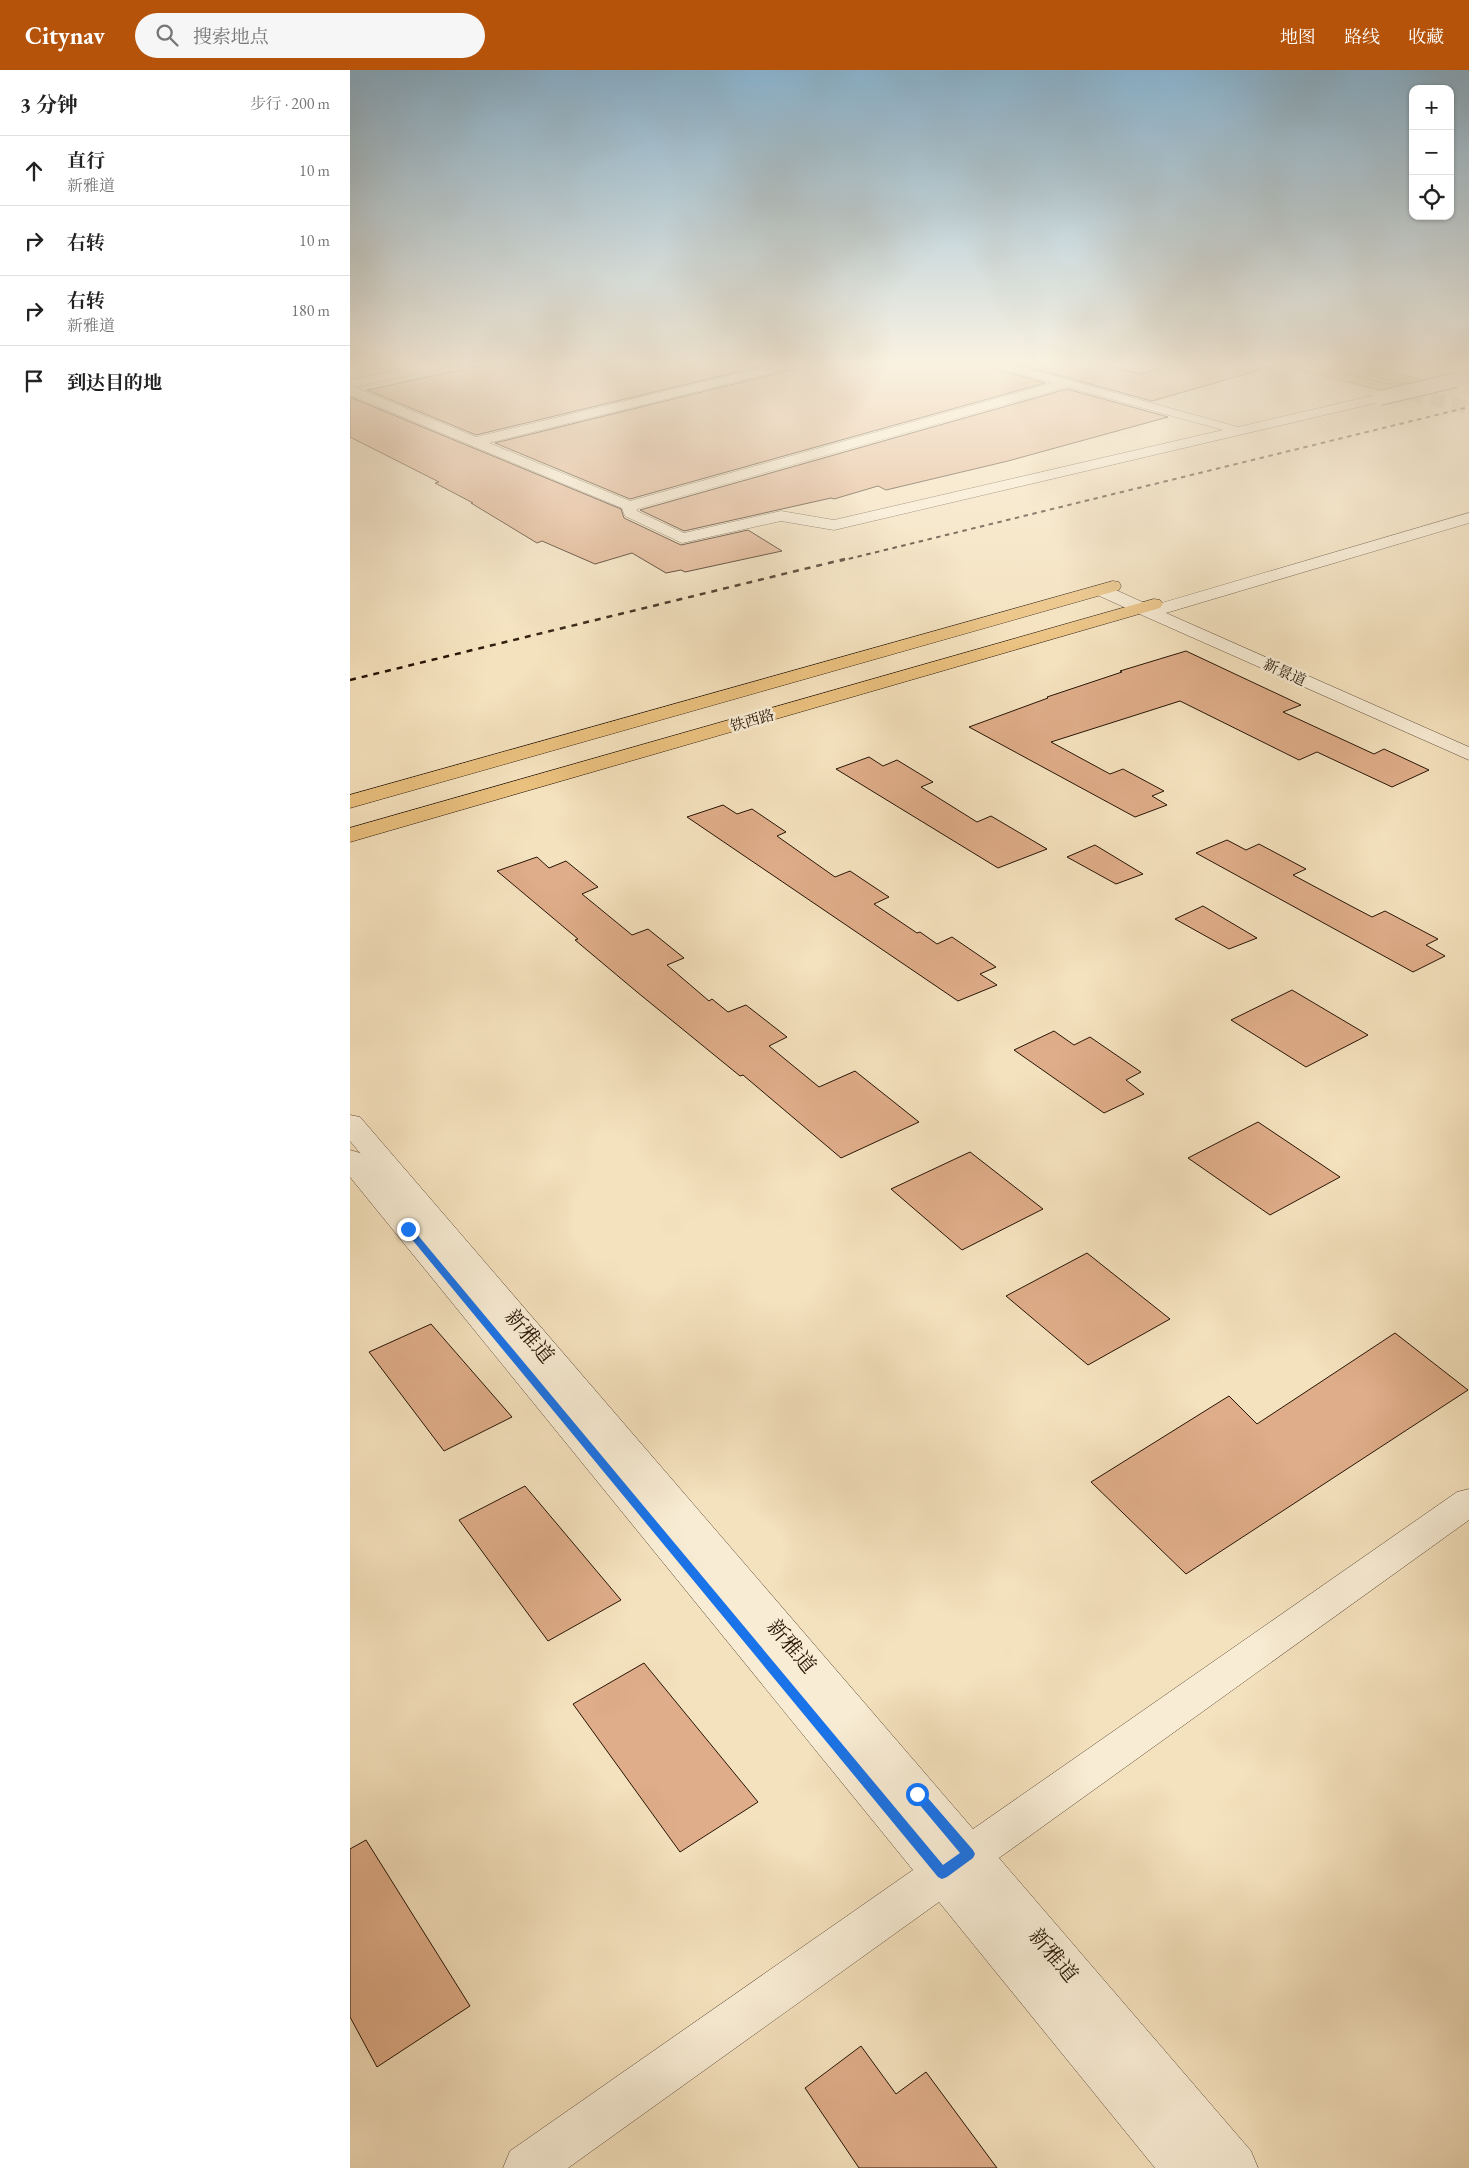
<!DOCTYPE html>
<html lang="zh">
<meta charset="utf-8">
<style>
:root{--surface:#fff;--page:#f6f6f6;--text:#222;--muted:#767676;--line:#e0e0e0;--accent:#b45309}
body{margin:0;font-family:"EB Garamond","Noto Serif SC",serif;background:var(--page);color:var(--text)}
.controls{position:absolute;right:15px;top:15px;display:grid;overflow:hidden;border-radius:10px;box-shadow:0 1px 4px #0004}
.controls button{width:45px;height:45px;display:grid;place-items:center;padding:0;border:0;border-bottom:1px solid var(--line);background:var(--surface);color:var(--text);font:25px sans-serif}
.stop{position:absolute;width:15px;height:15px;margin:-11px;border:4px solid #1a73e8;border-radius:50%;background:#fff}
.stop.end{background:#1a73e8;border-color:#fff;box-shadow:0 1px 5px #0008}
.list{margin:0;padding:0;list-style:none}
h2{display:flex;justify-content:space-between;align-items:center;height:65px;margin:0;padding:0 20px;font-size:21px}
h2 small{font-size:16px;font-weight:400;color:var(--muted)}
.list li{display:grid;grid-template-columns:32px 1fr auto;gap:15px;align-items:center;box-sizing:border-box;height:70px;padding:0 20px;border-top:1px solid var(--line)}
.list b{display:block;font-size:19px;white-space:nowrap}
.list p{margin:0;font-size:16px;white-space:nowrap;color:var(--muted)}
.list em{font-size:16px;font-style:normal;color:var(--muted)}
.icon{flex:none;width:28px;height:28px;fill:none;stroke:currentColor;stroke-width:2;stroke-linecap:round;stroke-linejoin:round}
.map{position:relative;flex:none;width:1119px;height:2098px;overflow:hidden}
header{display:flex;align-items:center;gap:30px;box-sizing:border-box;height:70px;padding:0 25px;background:var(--accent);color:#fff}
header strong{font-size:24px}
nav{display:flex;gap:28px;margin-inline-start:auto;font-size:18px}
.search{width:350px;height:45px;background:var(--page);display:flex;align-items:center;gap:12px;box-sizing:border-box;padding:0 18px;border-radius:28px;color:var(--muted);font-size:19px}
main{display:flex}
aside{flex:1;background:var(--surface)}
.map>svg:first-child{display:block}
</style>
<header>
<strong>Citynav</strong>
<div class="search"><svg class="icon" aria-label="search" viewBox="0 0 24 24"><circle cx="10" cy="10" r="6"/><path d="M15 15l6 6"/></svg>搜索地点</div>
<nav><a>地图</a><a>路线</a><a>收藏</a></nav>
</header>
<main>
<aside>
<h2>3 分钟<small>步行 · 200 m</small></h2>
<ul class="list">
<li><svg class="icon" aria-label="ahead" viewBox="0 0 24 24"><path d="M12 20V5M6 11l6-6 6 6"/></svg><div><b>直行</b><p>新雅道</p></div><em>10 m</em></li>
<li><svg class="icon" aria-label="right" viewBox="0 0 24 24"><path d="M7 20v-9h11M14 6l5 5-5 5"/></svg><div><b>右转</b></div><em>10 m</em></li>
<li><svg class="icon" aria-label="right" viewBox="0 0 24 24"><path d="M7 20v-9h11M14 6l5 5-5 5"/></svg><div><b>右转</b><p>新雅道</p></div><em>180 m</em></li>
<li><svg class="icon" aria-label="arrive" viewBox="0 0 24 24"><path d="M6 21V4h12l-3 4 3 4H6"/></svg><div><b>到达目的地</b></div></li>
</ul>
</aside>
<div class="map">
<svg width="1119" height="2098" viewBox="0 0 1119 2098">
<rect width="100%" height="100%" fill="#f4e1bd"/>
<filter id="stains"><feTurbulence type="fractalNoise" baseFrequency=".004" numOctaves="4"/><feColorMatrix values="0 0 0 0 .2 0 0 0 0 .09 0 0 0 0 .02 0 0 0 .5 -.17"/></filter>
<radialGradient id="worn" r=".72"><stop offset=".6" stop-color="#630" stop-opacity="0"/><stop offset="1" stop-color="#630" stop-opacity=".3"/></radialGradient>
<!-- building -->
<path fill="#dfad89" stroke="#271405" d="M138,294H420L126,365L17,320Z
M449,294H640L644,299L695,313L280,429L145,373L445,299Z
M667,294H752L789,304L825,294H909L910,300L802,331Z
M717,319L818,347L658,391L536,420L528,416L484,429L481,428L334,461L290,440Z
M0,327L271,439L274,448L331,475L398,460L432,481L335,502L331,500L316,503L282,483L245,494L192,471L187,473L121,433H123L85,413L89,412L0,367Z
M836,581L951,635L933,642L1024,684L1034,679L1079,700L1042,717L967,682L949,690L830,631L701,672L760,704L773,699L814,721L802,726L817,735L785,747L619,657L698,628L697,627L772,602L770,601Z
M519,687L533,696L547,690L583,712L571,717L627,752L641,746L697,779L648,798L486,699Z
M373,735L387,744L402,739L436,762L427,766L485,807L500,801L539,827L524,834L567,863L570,862L587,874L602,867L646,897L630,904L647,915L608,931L337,747Z
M877,770L896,780L909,774L956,799L943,805L1001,836L1022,847L1035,841L1088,869L1076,875L1095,886L1063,902L846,783Z
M745,775L793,804L766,814L717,787Z
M187,787L199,798L216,791L248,817L232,824L282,865L298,859L334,888L317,895L359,931L362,929L378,942L396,935L437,967L419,976L469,1017L505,1001L569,1052L491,1088L393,1005L390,1006L287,922L225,870L228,869L147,801Z
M853,836L907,868L879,879L825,849Z
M942,920L1018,965L956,997L881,950Z
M704,961L724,975L740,967L791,1002L776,1010L794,1024L754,1043L664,980Z
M908,1052L990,1107L920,1145L838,1088Z
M620,1082L693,1139L612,1180L541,1119Z
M737,1183L820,1249L738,1295L656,1226Z
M81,1254L162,1347L94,1381L19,1282Z
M1045,1263L1118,1320L836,1504L741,1412L879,1326L907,1354Z
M175,1416L271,1530L198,1571L109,1450Z
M294,1593L408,1732L330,1782L223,1634Z
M16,1770L120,1936L27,1997L0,1947V1779Z
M511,1976L546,2024L576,2002L647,2098H509L455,2018Z"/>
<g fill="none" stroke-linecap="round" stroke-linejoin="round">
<!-- major-tunnel -->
<path stroke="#d5c2a1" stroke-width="14" stroke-dasharray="14 8" stroke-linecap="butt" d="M1038,318L1119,338"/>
<defs>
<path id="minor" d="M77,294H99L93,298L4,317L126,367L427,294H447L445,297L139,373L280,431L702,313L644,297L642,294H661L888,357L1030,324L1037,328L1030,332L484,460L431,451L332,473L275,446L272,438L0,325V310ZM717,317L873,360L484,450L431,441L334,463L287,441V439Z
M1119,303V311L1106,314L1100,310L1101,307Z
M1119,443V453L816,543L1119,677V690L794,546L745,524L742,520L745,516H757L801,536Z
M0,1045L10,1047L623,1759L1107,1422L1119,1419V1450L649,1788L901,2081L908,2098H805L589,1832L218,2098H153L160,2081L563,1800L0,1107V1080L10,1083L16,1090L0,1071Z"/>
<path id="major" d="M936,294H956L1043,315L1045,318L1038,322L938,297Z
M1019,297L1068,309L1069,312L1063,316L1015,304L1013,301Z
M763,511L769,512L771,516L769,520L0,738V725Z
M804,529L810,530L813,534L810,538L0,772V758Z"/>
</defs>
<!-- minor casing -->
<use href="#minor" stroke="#5a4733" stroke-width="1"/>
<!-- major casing -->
<use href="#major" stroke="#271405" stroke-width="1"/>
<!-- minor -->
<use href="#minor" fill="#f8ecd4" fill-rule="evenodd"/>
<!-- major -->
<use href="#major" fill="#eac07e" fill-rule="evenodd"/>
<!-- rail-far1 -->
<path stroke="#271405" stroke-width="2" stroke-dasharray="4.5 4.5" stroke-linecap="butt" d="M490,491L1119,337"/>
<!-- rail -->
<path stroke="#271405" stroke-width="2.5" stroke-dasharray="6 6" stroke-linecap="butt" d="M0,610L495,489"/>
<defs>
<path id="minor-bridge" d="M1030,328L1106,310"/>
</defs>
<!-- minor-bridge casing -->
<use href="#minor-bridge" stroke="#5a4733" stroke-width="16" stroke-linecap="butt"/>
<!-- minor-bridge -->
<use href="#minor-bridge" stroke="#f8ecd4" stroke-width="14"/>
</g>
<!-- sky -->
<linearGradient id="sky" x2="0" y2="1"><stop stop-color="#8ab7d5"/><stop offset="0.5" stop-color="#faf2e1"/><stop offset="1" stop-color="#faf2e1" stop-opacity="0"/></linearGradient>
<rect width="1119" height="587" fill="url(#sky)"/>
<!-- route -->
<path fill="#1a73e8" d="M58,1156L61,1157L593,1795L610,1783L563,1727L561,1724L563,1720L567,1718L571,1720L623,1780L625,1784L623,1788L597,1807L592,1809L588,1807L55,1161L54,1159Z"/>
<g text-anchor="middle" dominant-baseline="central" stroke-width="5" stroke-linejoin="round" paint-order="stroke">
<!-- far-street labels -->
<g font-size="15" fill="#271405" stroke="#f8ecd4">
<text transform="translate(935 602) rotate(24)">新景道</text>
<text transform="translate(402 650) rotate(-16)">铁西路</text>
</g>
<!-- near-street labels -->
<g font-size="21" fill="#271405" stroke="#f8ecd4">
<text transform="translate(180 1266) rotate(50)">新雅道</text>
<text transform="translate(442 1576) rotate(50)">新雅道</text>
<text transform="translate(704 1885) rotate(50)">新雅道</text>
</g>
</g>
<rect width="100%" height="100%" filter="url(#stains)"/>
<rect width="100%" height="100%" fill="url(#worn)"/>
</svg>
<div class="controls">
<button>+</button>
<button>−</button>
<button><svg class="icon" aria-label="locate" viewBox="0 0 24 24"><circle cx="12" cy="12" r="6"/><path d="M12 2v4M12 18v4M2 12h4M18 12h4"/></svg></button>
</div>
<div class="stop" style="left:567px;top:1724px"></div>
<div class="stop end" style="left:58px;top:1159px"></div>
</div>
</main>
